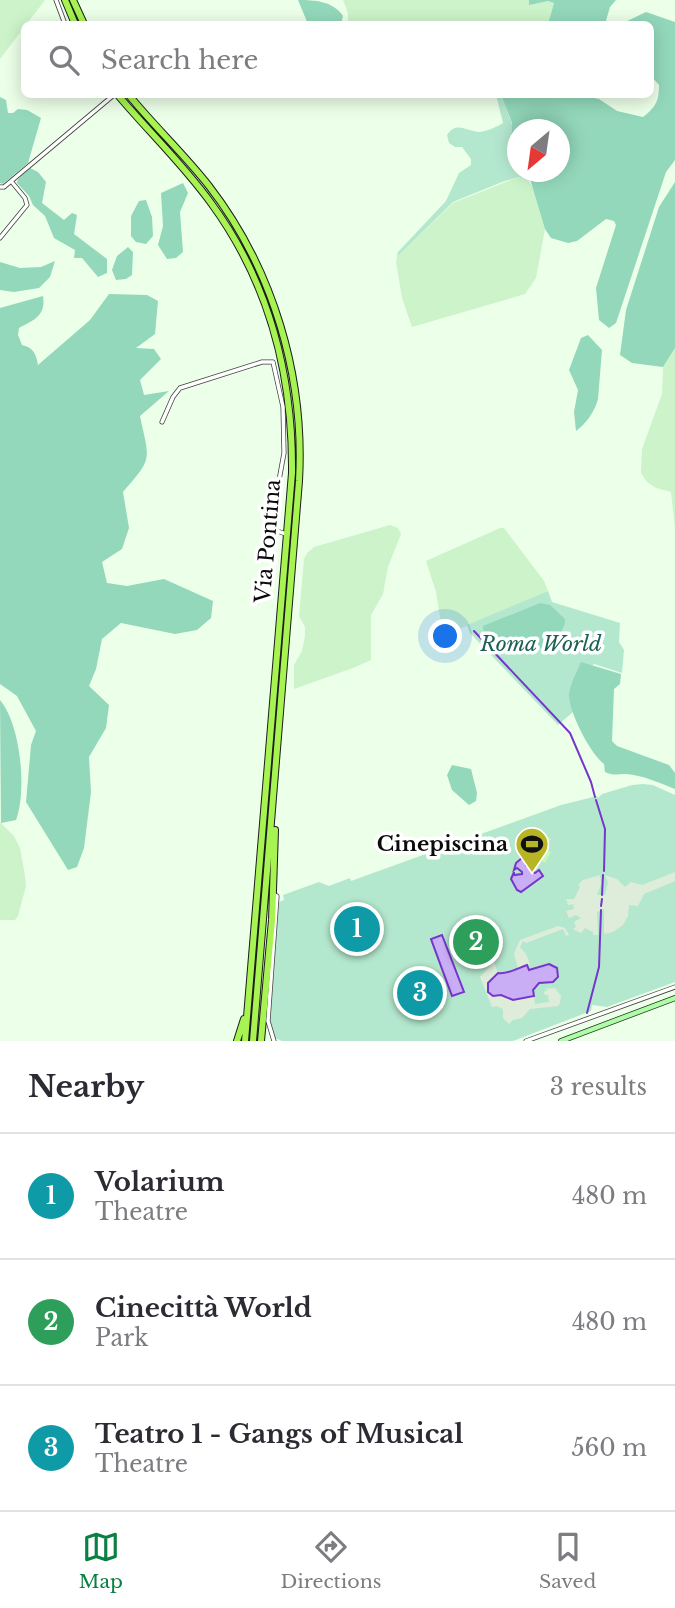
<!DOCTYPE html>
<meta charset="utf-8">
<style>
:root{--surface:#fff;--page:#f2f2f3;--text:#2b2b33;--muted:#7c7c81;--line:#e1e1e2;--accent:#0b8043}
body{margin:0;font-family:"Libre Baskerville",serif;background:var(--page);color:var(--text)}
.compass{position:absolute;left:507px;top:119px;width:63px;height:63px;border-radius:50%;background:var(--surface);box-shadow:0 4px 18px #0003;rotate:209deg}
.you{position:absolute;left:446px;top:637px;width:24px;height:24px;margin:-18px;border:5px solid #fff;border-radius:50%;background:#1a73e8;box-shadow:0 0 0 10px #1a73e833}
.badge{display:grid;place-items:center;width:46px;height:46px;border-radius:50%;background:var(--accent);color:#fff;font-size:23px;font-weight:700}
.pin{position:absolute;translate:-50% -50%;border:4px solid #fff;box-shadow:0 2px 7px #0006}
.list{margin:0;padding:0;list-style:none}
h2{display:flex;justify-content:space-between;align-items:center;height:91px;margin:0;padding:0 28px;font-size:30px}
h2 small{font-size:23px;font-weight:400;color:var(--muted)}
.list li{display:grid;grid-template-columns:46px 1fr auto;gap:21px;align-items:center;box-sizing:border-box;height:126px;padding:0 28px;border-top:2px solid var(--line)}
.list b{display:block;font-size:26px;white-space:nowrap}
.list p{margin:0;font-size:23px;white-space:nowrap;color:var(--muted)}
.list em{font-size:23px;font-style:normal;color:var(--muted)}
.icon{flex:none;width:38px;height:38px;fill:none;stroke:currentColor;stroke-width:2;stroke-linecap:round;stroke-linejoin:round}
.map{position:relative;flex:none;width:675px;height:1041px;overflow:hidden}
.search{position:absolute;background:var(--surface);box-shadow:0 4px 18px #0003;left:21px;right:21px;top:21px;height:77px;display:flex;align-items:center;gap:18px;box-sizing:border-box;padding:0 24px;border-radius:10px;color:var(--muted);font-size:26px}
.sheet{height:469px;background:var(--surface)}
nav{display:flex;justify-content:space-around;align-items:center;box-sizing:border-box;height:98px;border-top:2px solid var(--line);background:var(--surface);font-size:19px;color:var(--muted)}
nav a{display:grid;justify-items:center;gap:4px}
nav .on{color:var(--accent)}
.map>svg:first-child{display:block}
</style>
<div class="map">
<svg width="675" height="1041" viewBox="0 0 675 1041">
<rect width="100%" height="100%" fill="#ecffe8"/>
<!-- farmland -->
<path fill="#ccf3ca" d="M0,0H45L0,59Z
M343,0H529V4L548,1L554,3L548,24H348V13Z
M518,177L529,181L536,193L545,229L536,278L525,294L412,327L402,298L396,262L397,257L453,203Z
M675,348V528L671,492L656,488L647,482L641,473L642,449L662,394L663,367Z
M390,525L398,528L401,534L388,567L383,594L371,615V660L353,668L294,689V665L302,651L305,636V627L299,616L304,559L307,553L314,547Z
M500,528H504L544,581L548,591L443,636L436,592L426,561Z
M0,822L14,836L20,848L25,876L26,886L18,916L15,920H0Z"/>
<!-- green -->
<path fill="#b4e8ce" d="M496,95H501L512,124L511,138L517,150L518,172H528L529,181L518,177L502,182L453,202L397,257L398,252L446,201L459,173L471,165V159L462,147H455L449,143L447,135C457,120 467,132 480,132C487,131 497,127 503,123Z
M548,591L552,602L620,623L619,642L624,650L622,673L594,664L569,695L573,712L558,725L470,633L467,625Z
M643,784L653,785L675,795V982L607,1007L592,1005L591,1011L513,1041H282L275,1038L270,1021L279,902L284,900L283,895L319,882L329,886L350,878L351,881L561,805L597,796L598,798L602,794L632,785Z"/>
<!-- forest -->
<path fill="#93d8bb" d="M298,0C315,0 333,1 343,16L341,24H308Z
M529,0H616L610,7L605,24H548L554,3L548,1L529,5Z
M646,12L675,22V160L666,172L616,323L609,328L599,320L596,288L616,225L614,221L606,219L577,241L568,243L551,238L545,229L528,172H560V130H518L517,150L511,138L512,123L501,95H578L599,99L617,111L643,117C656,107 659,101 659,85L651,76L650,24H621Z
M0,97L6,100L8,113H13L18,109L27,110L41,118L28,163L3,184L0,183Z
M30,168L38,172L46,182L42,203L64,220L72,213L77,215L74,234L107,259V273L98,277L82,258H74L75,250L54,238L45,216L33,205L29,196L17,183L18,179Z
M675,182V348L663,367L632,363L620,355L626,310L659,207Z
M183,183L188,193L180,212L183,252L176,258L167,259L158,245L163,226L161,193Z
M146,200L152,217L153,236L146,244L136,242L131,236V216L139,201Z
M128,247L133,252L132,275L126,279L116,280L112,270L117,256Z
M55,261L50,277L39,288L14,292L0,290V262L20,268L41,267Z
M109,294L147,295L158,301L155,334L136,348L154,349L161,359L140,380L144,395L169,391L140,416C149,460 154,457 123,492L129,528L122,549L102,562L107,583L127,586L164,579L213,601L211,618L197,630L175,634L121,623L102,639L96,669L89,686L109,705L106,728L89,757L91,792L84,848L77,867L68,870L26,802L31,745L36,731L17,696L0,684V308L43,296C46,315 35,320 19,328L18,335L22,345C34,348 36,354 38,365L90,320Z
M588,335L602,350L598,399C595,411 586,424 576,431L574,412L578,390L569,370L581,338Z
M540,603L550,605L565,619C566,634 544,651 530,651C524,651 496,643 491,641C485,638 483,632 483,626Z
M581,662L621,674L620,684L614,689L612,741L617,746L669,765L675,773V789C660,783 642,775 626,774C616,774 614,776 605,772L604,764C591,755 568,711 569,694C570,684 577,672 581,662Z
M0,700C21,725 27,791 16,820L1,823Z
M452,765L471,769L477,793L476,801L469,805L452,790L447,775Z"/>
<!-- sand -->
<path fill="#c3fab5" d="M528,828L551,839L545,848L551,852L545,863L526,851L527,841L524,837Z"/>
<!-- plaza -->
<path fill="#deedd9" d="M675,872V881L644,894L638,906L629,905L628,916L623,925L613,932L604,934V909L597,912L598,935H593V932L585,928L581,933L573,929L576,927L574,922L581,918L576,915L569,918L566,911L574,909L573,905L576,904L568,905L566,899H574L580,887L578,885L583,880L600,875L601,884L597,895H605L608,882L605,875L617,879L625,887L631,882L642,885Z
M558,926L565,928L569,935L566,936L563,929L526,943L523,941L520,947L526,954L530,964L518,968L514,954L520,940Z
M494,962L498,973L488,983L487,987L491,995H501L513,1000L534,996L535,1004L549,1002L548,995H545L544,992L548,990L544,989L555,988L561,996L560,1003L558,1006L530,1009L522,1018L513,1020L509,1024L503,1018V1009L497,1006L492,1007L480,977Z"/>
<!-- water -->
<path fill="#caaef5" stroke="#7536cb" stroke-width="2" d="M523,857L529,861L526,865L535,873L539,870L543,876L521,892L517,890L511,879L514,872V875L522,874V872L517,868L514,870L516,863Z
M442,935L464,992L452,996L431,939Z
M549,964L557,968L558,977L553,982L539,983L533,990L534,996L513,1000L501,995L493,996L488,992V983L498,973C507,975 518,968 527,965L529,970Z"/>
<g fill="none" stroke-linecap="round" stroke-linejoin="round">
<!-- stream -->
<path stroke="#7536cb" stroke-width="2" d="M474,631L570,733L591,782L595,797
M596,800L605,829L604,871
M602,895L603,875
M601,906L602,899
M587,1013L599,967L601,910"/>
<!-- street-tunnel -->
<path stroke="#cadac7" stroke-width="3.5" stroke-dasharray="3.5 2" stroke-linecap="butt" d="M565,915L567,914"/>
<defs>
<path id="street" d="M56,0L65,24
M0,187H4L115,94
M0,238L27,205L25,198L11,181
M162,422L173,397L180,388L262,362H273L283,407L284,453L271,524L274,530L286,534
M273,894L277,896L268,1021L274,1041
M526,1041L675,987"/>
<path id="secondary" d="M561,1041L675,998"/>
<path id="highway" d="M65,0L75,24
M73,0L84,24
M117,94C148,131 183,164 211,203C269,282 293,376 292,473L245,1041
M128,94C154,126 184,154 209,186C273,269 305,376 299,481L253,1041
M237,1041L244,1019
M261,1041L272,920L275,830"/>
</defs>
<!-- street casing -->
<use href="#street" stroke="#3e3e3e" stroke-width="5"/>
<!-- secondary casing -->
<use href="#secondary" stroke="#2d2d2d" stroke-width="6"/>
<!-- highway casing -->
<use href="#highway" stroke="#1c1c1c" stroke-width="8"/>
<!-- street -->
<use href="#street" stroke="#fff" stroke-width="3.5"/>
<!-- secondary -->
<use href="#secondary" stroke="#acfea4" stroke-width="4.5"/>
<!-- highway -->
<use href="#highway" stroke="#a6f352" stroke-width="6"/>
</g>
<!-- icons -->
<defs>
<symbol id="stadium-pin" viewBox="-11 -11 22 30"><path d="M0 17L-7.5 6A9.5 9.5 0 1 1 7.5 6Z" fill="#b8b525" stroke="#fff"/><path d="M0-5a6.5 5 0 1 0 0 10a6.5 5 0 1 0 0-10ZM-3.5-1.8h7v3.6h-7Z" fill="#111"/></symbol>
</defs>
<g fill-rule="evenodd">
<use href="#stadium-pin" x="513" y="825" width="38" height="52"/>
</g>
<g text-anchor="middle" dominant-baseline="central" stroke-width="7" stroke-linejoin="round" paint-order="stroke">
<!-- street labels -->
<g font-size="21" fill="#0b0b0b" stroke="#fff">
<text transform="translate(268 541) rotate(-85)">Via Pontina</text>
</g>
<!-- park labels -->
<g font-size="21" font-style="italic" fill="#1d6154" stroke="#fff">
<text x="541" y="644">Roma World</text>
</g>
<!-- poi labels -->
<g font-size="21" font-weight="bold" fill="#0b0b0b" stroke="#fff" text-anchor="end">
<text x="508" y="844">Cinepiscina</text>
</g>
</g>
</svg>
<svg class="compass" viewBox="-18 -18 36 36"><path d="M0-13l5 13h-10z" fill="#e53935"/><path d="M0 13l5-13h-10z" fill="#7c7c81"/></svg>
<div class="you"></div>
<div class="pin badge" style="left:357px;top:929px;background:#0f9aa8">1</div>
<div class="pin badge" style="left:476px;top:942px;background:#2e9e5b">2</div>
<div class="pin badge" style="left:420px;top:993px;background:#0f9aa8">3</div>
<div class="search"><svg class="icon" aria-label="search" viewBox="0 0 24 24"><circle cx="10" cy="10" r="6"/><path d="M15 15l6 6"/></svg>Search here</div>
</div>
<section class="sheet">
<h2>Nearby<small>3 results</small></h2>
<ul class="list">
<li><span class="badge" style="background:#0f9aa8">1</span><div><b>Volarium</b><p>Theatre</p></div><em>480 m</em></li>
<li><span class="badge" style="background:#2e9e5b">2</span><div><b>Cinecittà World</b><p>Park</p></div><em>480 m</em></li>
<li><span class="badge" style="background:#0f9aa8">3</span><div><b>Teatro 1 - Gangs of Musical</b><p>Theatre</p></div><em>560 m</em></li>
</ul>
</section>
<nav>
<a class="on"><svg class="icon" aria-label="map" viewBox="0 0 24 24"><path d="M3 6l6-2 6 2 6-2v14l-6 2-6-2-6 2zM9 4v14M15 6v14"/></svg>Map</a>
<a><svg class="icon" aria-label="directions" viewBox="0 0 24 24"><path d="M12 3l9 9-9 9-9-9zM9 14v-3h6M13 9l2 2-2 2"/></svg>Directions</a>
<a><svg class="icon" aria-label="saved" viewBox="0 0 24 24"><path d="M7 4h10v16l-5-4-5 4z"/></svg>Saved</a>
</nav>
